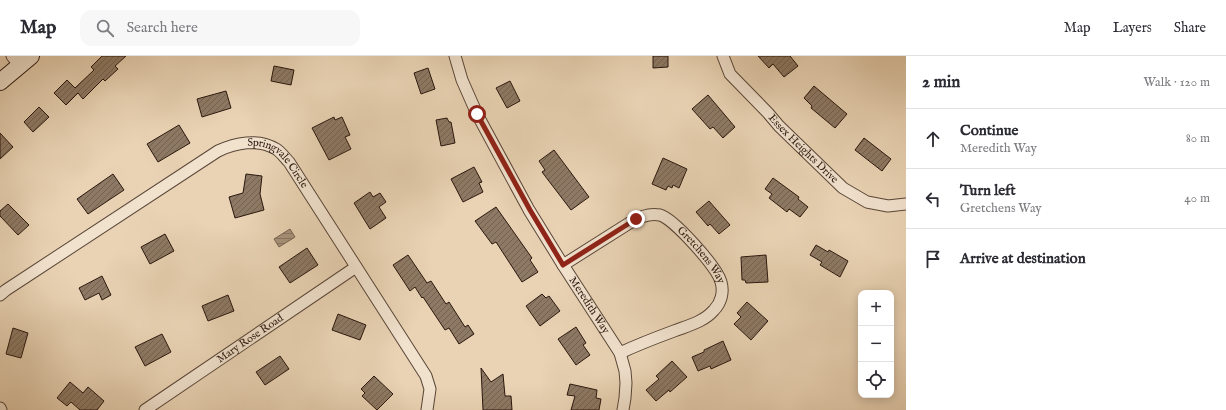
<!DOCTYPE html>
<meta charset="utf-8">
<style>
:root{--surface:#fff;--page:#f7f7f7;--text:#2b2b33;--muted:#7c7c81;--line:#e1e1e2}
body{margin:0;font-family:"IM FELL English",serif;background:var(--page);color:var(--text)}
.controls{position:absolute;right:12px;bottom:12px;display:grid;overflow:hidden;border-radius:8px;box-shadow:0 2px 10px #0003}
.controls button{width:36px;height:36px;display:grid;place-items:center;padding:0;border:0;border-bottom:1px solid var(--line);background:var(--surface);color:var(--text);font:20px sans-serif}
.stop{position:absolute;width:12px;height:12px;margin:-9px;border:3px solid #8f2418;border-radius:50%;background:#fff}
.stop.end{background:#8f2418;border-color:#fff;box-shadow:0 1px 4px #0008}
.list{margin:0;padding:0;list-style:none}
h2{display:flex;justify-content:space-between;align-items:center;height:52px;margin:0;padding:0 16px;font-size:17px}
h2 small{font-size:13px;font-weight:400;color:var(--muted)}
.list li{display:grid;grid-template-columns:26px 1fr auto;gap:12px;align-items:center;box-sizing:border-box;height:60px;padding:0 16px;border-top:1px solid var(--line)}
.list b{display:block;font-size:15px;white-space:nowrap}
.list p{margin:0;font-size:13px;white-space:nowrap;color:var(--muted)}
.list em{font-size:13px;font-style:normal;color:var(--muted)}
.icon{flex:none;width:22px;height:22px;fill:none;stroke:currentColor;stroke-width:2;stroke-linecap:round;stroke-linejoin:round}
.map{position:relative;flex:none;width:906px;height:354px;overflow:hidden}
header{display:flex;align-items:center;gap:24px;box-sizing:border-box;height:56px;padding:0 20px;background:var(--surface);border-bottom:1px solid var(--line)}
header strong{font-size:19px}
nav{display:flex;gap:22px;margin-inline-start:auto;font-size:14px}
.search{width:280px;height:36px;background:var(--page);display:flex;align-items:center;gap:10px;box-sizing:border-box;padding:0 14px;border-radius:12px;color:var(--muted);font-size:15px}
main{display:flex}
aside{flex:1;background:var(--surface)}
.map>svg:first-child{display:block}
</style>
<header>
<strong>Map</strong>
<div class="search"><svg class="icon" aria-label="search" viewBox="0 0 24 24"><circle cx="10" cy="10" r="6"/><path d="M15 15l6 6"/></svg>Search here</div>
<nav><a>Map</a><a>Layers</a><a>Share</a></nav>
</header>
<main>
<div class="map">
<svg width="906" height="354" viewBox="0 0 906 354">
<defs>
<pattern id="water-rules" width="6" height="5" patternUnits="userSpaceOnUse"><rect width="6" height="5" fill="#a8937c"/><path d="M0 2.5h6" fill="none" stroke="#897764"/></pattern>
<pattern id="building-hatch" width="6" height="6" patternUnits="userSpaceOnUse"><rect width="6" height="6" fill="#8d7964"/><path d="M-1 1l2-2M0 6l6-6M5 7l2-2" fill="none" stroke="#736251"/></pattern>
</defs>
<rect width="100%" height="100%" fill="#e9d3b4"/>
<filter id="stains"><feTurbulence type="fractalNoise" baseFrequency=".005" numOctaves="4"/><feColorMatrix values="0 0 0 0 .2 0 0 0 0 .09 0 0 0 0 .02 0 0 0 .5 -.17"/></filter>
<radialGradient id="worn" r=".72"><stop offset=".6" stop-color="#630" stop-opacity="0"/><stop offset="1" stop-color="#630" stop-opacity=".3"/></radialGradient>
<!-- water -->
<path fill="url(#water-rules)" stroke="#766150" d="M290,173L295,181L279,191L274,183Z"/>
<!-- building -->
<path fill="url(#building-hatch)" stroke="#2a170e" d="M102,0H126L115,10L118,13L105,25L103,23L83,43L78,37L66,49L54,37L67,24L75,32L94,14L91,11Z
M653,0H668V11L653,12Z
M758,0H790L798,10L784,21L773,8L769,12Z
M274,10L294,14L291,29L271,25Z
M428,12L435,33L421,38L414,17Z
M510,25L520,45L507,52L496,32Z
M814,30L847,58L835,72L811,52L812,50L804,42Z
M226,35L231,52L202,61L197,43Z
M708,39L735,71L723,82L713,71L710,73L692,53Z
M39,51L49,61L33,76L24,66Z
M334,61L335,64L342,61L350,79L345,81L351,93L329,104L312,72Z
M447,62L449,66H451L455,87L441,90L436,64Z
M179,69L190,87L158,106L147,88Z
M0,77L13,91L0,103Z
M864,82L891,103L882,115L855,94Z
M554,94L589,141L571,154L542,116L545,114L539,105Z
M663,102L687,113L679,132L673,129L672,132L668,130L666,134L652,128Z
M474,111L482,126L479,127L483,136L463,146L451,123Z
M113,118L124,134L88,158L77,143Z
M246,118L262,120L260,138L264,154L235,162L229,141L243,137Z
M773,122L799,141L798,143L808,151L800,161L789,153L787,156L769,142L772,138L765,133Z
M370,136L373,141L380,137L386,146L379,151L386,162L370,173L354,147Z
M709,145L730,169L719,178L710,168L708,170L696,156Z
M8,148L29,169L18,179L0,160V155Z
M496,151L532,202L530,204L538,216L522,226L496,186L492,188L475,165Z
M165,178L174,195L150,208L141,191Z
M816,189L828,196L829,194L848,205L840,221L820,209L822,206L810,199Z
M307,192L318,209L290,227L279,211Z
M408,199L427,227L431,225L446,248L449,246L465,271L468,269L474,278L459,288L449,272L445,274L423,241L422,242L415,231L410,235L393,209Z
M766,199L768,226L746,227L745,224H742L741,201Z
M102,220L111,239L102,244L99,237L85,244L79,232Z
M542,238L546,242L549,240L560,255L540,270L526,250Z
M228,239L234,255L208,265L202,250Z
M747,246L768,265L751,284L734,268L741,261L737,257Z
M338,258L366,269L360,284L332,274Z
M576,271L586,287L583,289L590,299L576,309L558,283Z
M13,272L28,277L21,302L6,298Z
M162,278L171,296L145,310L135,291Z
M723,285L731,304L711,313L710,310L698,315L692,301L704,296V294Z
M280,300L289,313L265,329L256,316Z
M672,305L687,321L670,336L669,334L656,345L646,334L659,323L656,320Z
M481,312L491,326L503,318L505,340H511L512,354H483Z
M374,320L393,338L377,354L362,340L365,337L361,333Z
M70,326L83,337L88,331L104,345L97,354H80L71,346L67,350L57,342Z
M570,328L597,334L596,342L601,343L599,354H571L575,340L567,339Z"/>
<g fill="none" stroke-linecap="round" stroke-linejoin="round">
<defs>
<g id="street">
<path d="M12,0L20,10"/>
<path id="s1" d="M455,0L462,24L477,58L529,154L563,209L620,297L625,315L626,327L625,342L623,354"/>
<path id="s2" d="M723,0L730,18L768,57L779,70L843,132L867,146L888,150L906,148"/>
<path id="s3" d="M563,209L631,166C639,161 649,157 660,159C674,163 717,211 721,226C724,236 721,247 714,254C704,266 687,270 674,275C655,282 637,289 620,297"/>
<path id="s4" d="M0,239L6,234L218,95C235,87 258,82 276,93C281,96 285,102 289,106L426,320L430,333L427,354"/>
<path d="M0,352L1,354"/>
<path id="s5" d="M145,354L356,211"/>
</g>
<path id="secondary" d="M0,26L31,0"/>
</defs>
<!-- street casing -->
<use href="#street" stroke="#5a4638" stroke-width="13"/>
<!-- secondary casing -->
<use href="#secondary" stroke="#2a170e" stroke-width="18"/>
<!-- street -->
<use href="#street" stroke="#f1e2ce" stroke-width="11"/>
<!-- secondary -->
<use href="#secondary" stroke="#f1e2ce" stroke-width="16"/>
</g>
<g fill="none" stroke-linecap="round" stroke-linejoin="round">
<!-- route -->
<path stroke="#8f2418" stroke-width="5" d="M477,58L530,154L563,209L636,163"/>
</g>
<g text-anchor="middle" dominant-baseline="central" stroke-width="3.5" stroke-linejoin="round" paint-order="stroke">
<!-- street labels -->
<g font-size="11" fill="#2a170e" stroke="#f1e2ce">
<text stroke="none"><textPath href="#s2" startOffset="124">Essex Heights Drive</textPath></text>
<text stroke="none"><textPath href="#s4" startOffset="331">Springvale Circle</textPath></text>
<text stroke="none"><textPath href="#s3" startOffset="169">Gretchens Way</textPath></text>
<text stroke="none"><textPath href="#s1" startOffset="284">Meredith Way</textPath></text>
<text stroke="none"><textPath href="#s5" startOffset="127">Mary Rose Road</textPath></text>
</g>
</g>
<rect width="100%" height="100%" filter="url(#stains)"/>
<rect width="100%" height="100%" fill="url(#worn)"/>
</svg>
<div class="controls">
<button>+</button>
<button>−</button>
<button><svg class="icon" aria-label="locate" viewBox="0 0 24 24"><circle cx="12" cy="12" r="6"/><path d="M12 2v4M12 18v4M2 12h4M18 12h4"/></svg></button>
</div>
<div class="stop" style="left:477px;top:58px"></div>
<div class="stop end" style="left:636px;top:163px"></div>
</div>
<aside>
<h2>2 min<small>Walk · 120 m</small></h2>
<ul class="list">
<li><svg class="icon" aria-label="ahead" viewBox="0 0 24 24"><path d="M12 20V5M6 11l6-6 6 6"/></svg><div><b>Continue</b><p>Meredith Way</p></div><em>80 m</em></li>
<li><svg class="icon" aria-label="left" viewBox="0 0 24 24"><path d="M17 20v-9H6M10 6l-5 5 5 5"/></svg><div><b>Turn left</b><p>Gretchens Way</p></div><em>40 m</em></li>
<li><svg class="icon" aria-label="arrive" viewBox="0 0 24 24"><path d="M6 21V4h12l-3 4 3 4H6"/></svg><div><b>Arrive at destination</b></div></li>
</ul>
</aside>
</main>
